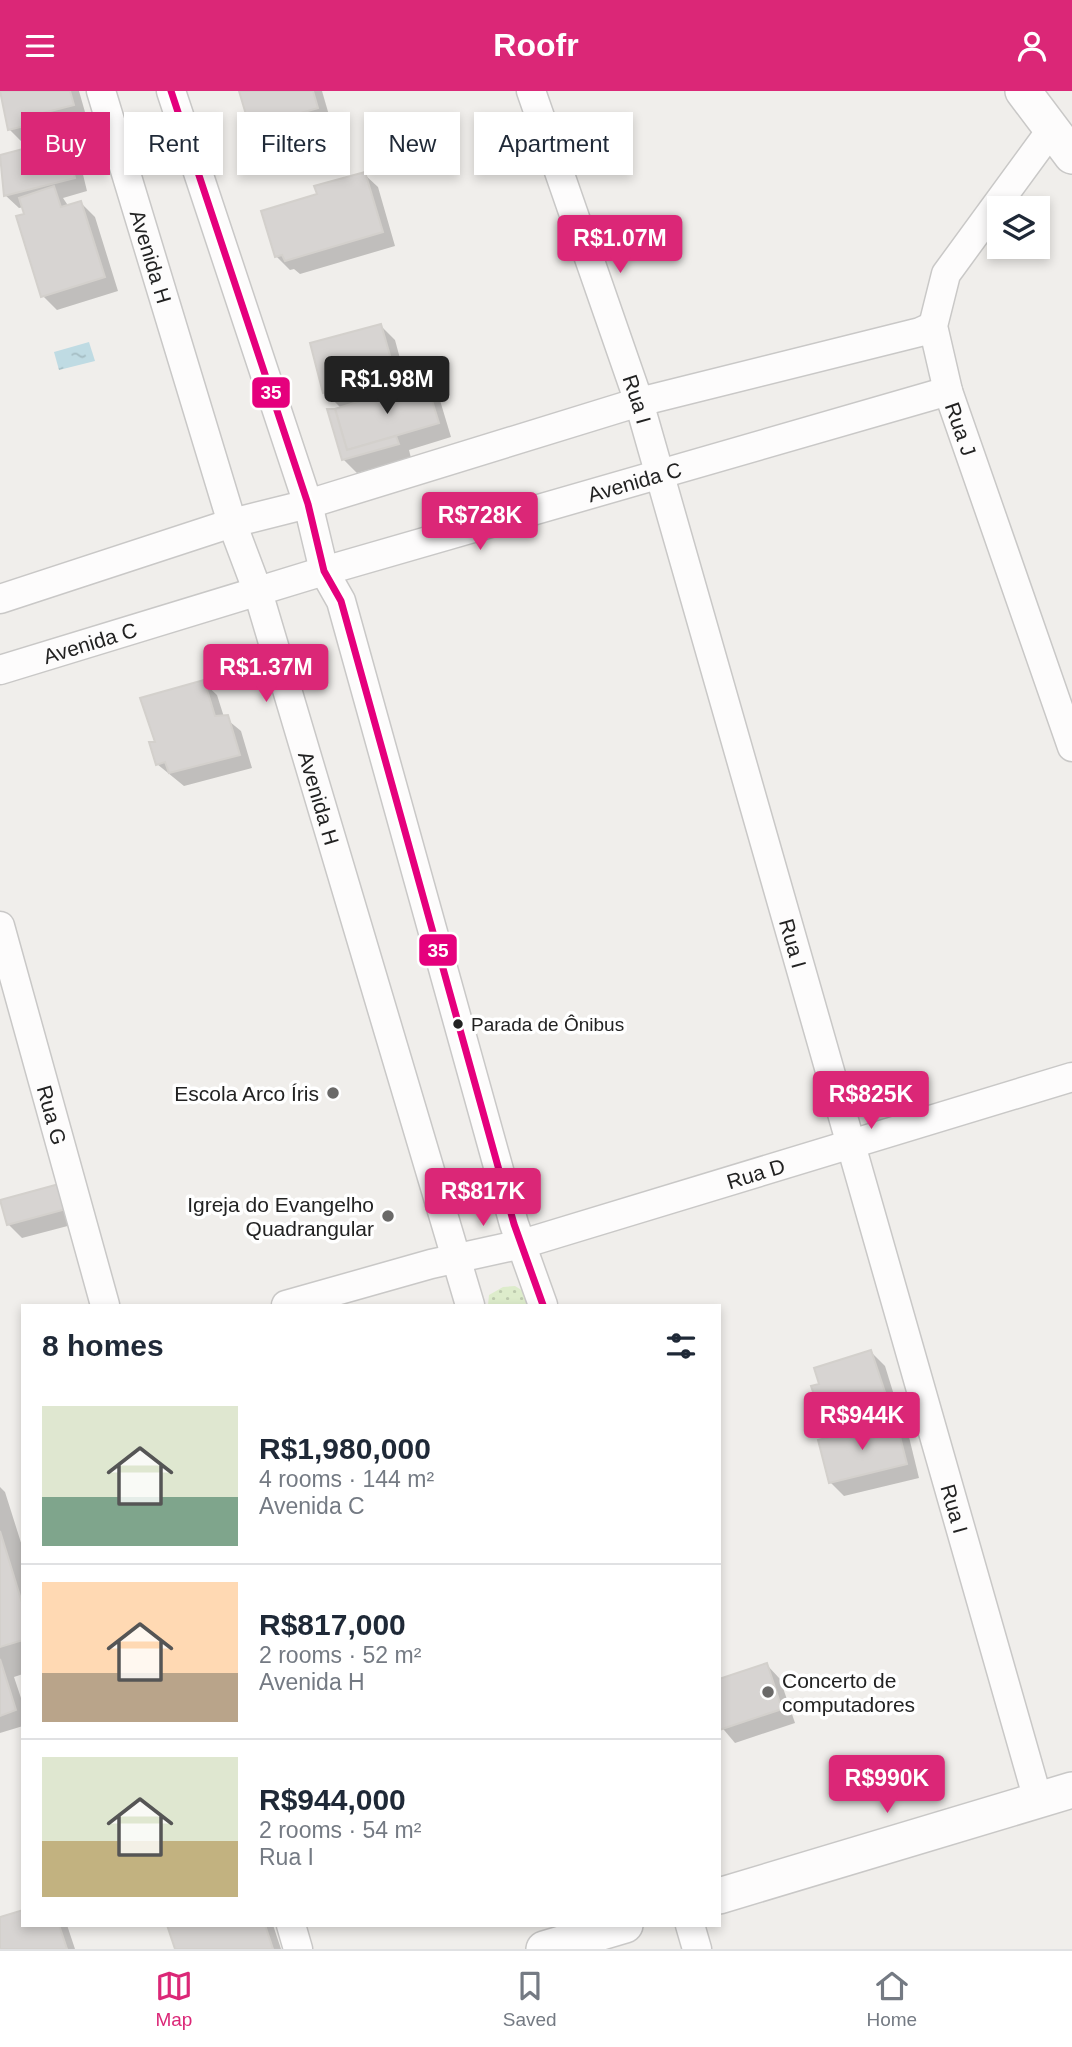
<!DOCTYPE html>
<meta charset="utf-8">
<style>
body{margin:0;font-family:Arial,sans-serif;background:#f6f6f7;color:#1f2937;height:100vh;display:flex;flex-direction:column;font-size:26px;white-space:nowrap}
*{box-sizing:border-box;margin:0}
p{font-size:23px;color:#747a83}
.icon{flex:none;width:38px;height:38px;fill:none;stroke:currentColor;stroke-width:2;stroke-linecap:round;stroke-linejoin:round}
.map{position:relative;flex:1;overflow:hidden}
.sheet{position:absolute;left:21px;top:1213px;width:700px;height:623px;display:flex;flex-direction:column;background:#fff;border-radius:0px;box-shadow:0 4px 10px #0003}
.sheet>*{flex:none}
.top-card{position:absolute;left:21px;top:21px;width:700px;height:63px;display:flex;gap:14px}
.tools{position:absolute;left:987px;top:105px;display:grid;gap:14px}
.tools a{display:grid;place-items:center;width:63px;height:63px;border-radius:0px;background:#fff;box-shadow:0 4px 10px #0003;font-size:35px}
.price{position:absolute;translate:-50% -60px;padding:0 16px;border-radius:7px;background:#db2777;color:#fff;font-size:23px;line-height:46px;filter:drop-shadow(0 2px 4px #0008)}
.price::after{content:'';position:absolute;left:50%;top:42px;width:21px;height:16px;margin-left:-10px;background:inherit;clip-path:polygon(0 0,100% 0,50% 100%)}
.price.selected{background:#222;color:#fff}
ul{padding:0;list-style:none}
li{display:flex;align-items:center;gap:21px;height:175px;padding:0 21px}
li+li{border-top:2px solid #e0e1e3}
li span{display:grid;place-items:center;flex:none;width:196px;height:140px;border-radius:0px;color:#555}
li>.icon{margin-inline-start:auto}
span .icon{width:84px;height:84px;fill:#fffc;stroke-width:1}
li b{font-size:30px}
h2{display:flex;justify-content:space-between;align-items:center;height:84px;padding:0 21px;font-size:30px}
.tag{padding:0 24px;border-radius:0px;background:#fff;box-shadow:0 4px 10px #0003;font-size:24px;line-height:63px}
.tag.selected{background:#db2777;color:#fff}
header{display:flex;justify-content:space-between;align-items:center;height:91px;padding:0 21px;background:#db2777;color:#fff;font-size:32px;font-weight:700}
.tab-bar{display:flex;justify-content:space-around;align-items:center;height:98px;border-top:2px solid #e0e1e3;background:#fff;font-size:19px;color:#747a83}
.tab-bar a{display:grid;justify-items:center;gap:4px}
.tab-bar .selected{color:#db2777}
.map>svg:first-child{display:block}
.grass{fill:url(#grass-dots)}
.water{fill:url(#water-ripples)}
.shadow{fill:#0003}
.building{fill:#d7d4d2;stroke:#d3d0cc;stroke-width:2}
.lines{fill:none;stroke-linecap:round;stroke-linejoin:round}
.minor-casing{stroke:#c9c8c7;stroke-width:31}
.tertiary-casing{stroke:#c9c8c7;stroke-width:38}
.minor{stroke:#fdfcfc;stroke-width:28}
.tertiary{stroke:#fdfcfc;stroke-width:35}
.bus-1-casing{stroke:#fff;stroke-width:12}
.bus-1{stroke:#e5007d;stroke-width:7}
.bus-dot{fill:#222;stroke:#fff;stroke-width:2.5}
.poi-dot{fill:#6a6968;stroke:#fff;stroke-width:2.5}
.labels{text-anchor:middle;dominant-baseline:central;stroke-width:7;stroke-linejoin:round;paint-order:stroke}
.bus-label{font-size:19px;fill:#222;stroke:#fff;text-anchor:start}
.street-label{font-size:21px;fill:#222;stroke:#fff}
.poi-label{font-size:21px;fill:#222;stroke:#fff;text-anchor:end}
.line-badge{stroke:#fff;stroke-width:2.5}
.badge-label{font-size:19px;text-anchor:middle;font-weight:bold;fill:#fff}
</style>
<header><svg class="icon" aria-label="menu" viewBox="0 0 24 24"><path d="M4 6h16M4 12h16M4 18h16"/></svg>Roofr<svg class="icon" aria-label="person" viewBox="0 0 24 24"><circle cx="12" cy="8" r="4"/><path d="M4 21q1-7 8-7t8 7"/></svg></header>
<div class="map">
<svg width="1072" height="1858" viewBox="0 0 1072 1858">
<defs>
<pattern id="grass-dots" width="8" height="8" patternUnits="userSpaceOnUse" patternTransform="scale(1.75)"><rect width="8" height="8" fill="#ddeccb"/><path d="M2 2h.1M6 6h.1" fill="none" stroke="#bdcaae" stroke-width="1.8" stroke-linecap="round"/></pattern>
<pattern id="water-ripples" width="26" height="14" patternUnits="userSpaceOnUse" patternTransform="scale(1.75)"><rect width="26" height="14" fill="#bfdbe3"/><path d="M2 4q2-2 4 0t4 0M15 11q2-2 4 0t4 0" fill="none" stroke="#a4bcc2"/></pattern>
</defs>
<rect width="100%" height="100%" fill="#f0eeeb"/>
<polygon class="grass" points="515,1195 528,1203 531,1214 488,1214 489,1204 503,1196"/>
<polygon class="water" points="89,251 95,270 59,279 54,261"/>
<g class="shadow">
<polygon points="0,0 79,0 87,28 44,38 46,46 23,52 9,38"/>
<polygon points="241,0 322,0 331,31 265,50 251,36"/>
<polygon points="64,49 78,63 87,100 63,107 69,116 81,112 95,126 118,200 57,219 43,205 24,116 19,117 5,104 0,66"/>
<polygon points="364,83 378,96 395,155 300,183 294,178 290,179 276,165 319,104"/>
<polygon points="381,235 395,249 408,297 426,292 439,306 451,346 409,359 411,367 357,382 343,368 329,319 340,316 325,301"/>
<polygon points="203,591 217,604 224,626 241,640 252,677 184,695 157,673 157,652"/>
<polygon points="58,1095 79,1132 22,1147 8,1133"/>
<polygon points="871,1261 885,1275 898,1317 836,1337 822,1323 821,1294"/>
<polygon points="895,1332 909,1346 919,1387 844,1405 830,1391"/>
<polygon points="0,1396 5,1401 23,1458 23,1583 14,1586 23,1613 23,1635 0,1642"/>
<polygon points="767,1574 780,1588 795,1632 735,1652 719,1633"/>
<polygon points="0,1828 23,1834 67,1834 75,1858 0,1858"/>
<polygon points="169,1834 273,1834 281,1858 177,1858"/>
</g>
<g class="building">
<polygon points="0,0 70,0 74,14 31,25 33,33 8,39"/>
<polygon points="239,0 313,0 318,17 250,37"/>
<polygon points="65,47 75,87 4,105 0,64"/>
<polygon points="365,81 383,141 285,170 282,164 275,166 261,120 317,103 314,95"/>
<polygon points="54,95 61,116 81,110 105,186 41,206 16,125 24,123 19,107"/>
<polygon points="381,233 395,282 323,302 310,252"/>
<polygon points="426,290 439,332 347,359 335,318"/>
<polygon points="327,318 335,318 347,359 396,345 399,353 342,369"/>
<polygon points="204,589 215,625 228,624 240,664 169,682 165,671 156,674 149,651 155,651 140,607"/>
<polygon points="59,1093 66,1118 7,1134 0,1109"/>
<polygon points="871,1259 886,1304 821,1324 811,1295 819,1293 814,1277"/>
<polygon points="896,1330 907,1373 829,1392 818,1349"/>
<polygon points="0,1440 23,1515 23,1549 0,1556"/>
<polygon points="0,1568 16,1619 0,1625"/>
<polygon points="767,1572 782,1618 719,1639 719,1588"/>
<polygon points="23,1819 23,1834 59,1834 67,1858 0,1858 0,1826"/>
<polygon points="167,1834 265,1834 273,1858 175,1858"/>
</g>
<g class="lines">
<defs>
<g id="minor">
<path id="s1" d="M101 0 232 432 258 501 470 1214"/>
<polyline points="171,0 308,413 324,480 341,510 514,1133 543,1214"/>
<path id="s2" d="M531 0 639 311 1038 1709"/>
<path id="s3" d="M1052 38 946 183 933 235 948 300 1072 656"/>
<polyline points="0,508 232,432 308,413 639,311 920,241 933,235"/>
<path id="s4" d="M0 579 324 480 948 300"/>
<path id="s5" d="M0 835 105 1214"/>
<path id="s6" d="M286 1214 431 1173 522 1153 1072 986"/>
<polyline points="291,1834 298,1858"/>
<polyline points="690,1834 697,1858"/>
</g>
<g id="tertiary">
<polyline points="1023,0 1072,65"/>
<polyline points="719,1805 1072,1699"/>
<polyline points="544,1858 625,1834"/>
</g>
</defs>
<use href="#minor" class="minor-casing"/>
<use href="#tertiary" class="tertiary-casing"/>
<use href="#minor" class="minor"/>
<use href="#tertiary" class="tertiary"/>
<defs>
<polyline id="bus-1" points="171,0 308,413 324,480 341,510 514,1133 543,1214"/>
</defs>
<use href="#bus-1" class="bus-1-casing"/>
<use href="#bus-1" class="bus-1"/>
</g>
<circle class="bus-dot" cx="458" cy="933" r="6"/>
<g class="poi-dot">
<circle cx="333" cy="1002" r="7"/>
<circle cx="388" cy="1125" r="7"/>
<circle cx="768" cy="1601" r="7"/>
</g>
<g class="labels">
<g class="bus-label">
<text x="471" y="933">Parada de Ônibus</text>
</g>
<g class="street-label">
<text stroke="none"><textPath href="#s1" startOffset="173">Avenida H</textPath></text>
<text stroke="none"><textPath href="#s2" startOffset="326">Rua I</textPath></text>
<text stroke="none"><textPath href="#s3" startOffset="340">Rua J</textPath></text>
<text stroke="none"><textPath href="#s4" startOffset="662">Avenida C</textPath></text>
<text stroke="none"><textPath href="#s4" startOffset="94">Avenida C</textPath></text>
<text stroke="none"><textPath href="#s1" startOffset="740">Avenida H</textPath></text>
<text stroke="none"><textPath href="#s2" startOffset="892">Rua I</textPath></text>
<text stroke="none"><textPath href="#s5" startOffset="196">Rua G</textPath></text>
<text stroke="none"><textPath href="#s6" startOffset="488">Rua D</textPath></text>
<text stroke="none"><textPath href="#s2" startOffset="1480">Rua I</textPath></text>
</g>
<g class="poi-label">
<text x="319" y="1002">Escola Arco Íris</text>
<text x="374" y="1113">Igreja do Evangelho<tspan x="374" dy="24">Quadrangular</tspan></text>
<text x="782" y="1589" text-anchor="start">Concerto de<tspan x="782" dy="24">computadores</tspan></text>
</g>
</g>
<g class="line-badge">
<rect x="251" y="285" width="40" height="33" rx="7" fill="#e5007d"/>
<rect x="418" y="842" width="40" height="34" rx="7" fill="#e5007d"/>
</g>
<g class="badge-label">
<text x="271" y="308">35</text>
<text x="438" y="866">35</text>
</g>
</svg>
<div class="tools">
<a><svg class="icon" aria-label="layers" viewBox="0 0 24 24"><path d="M12 4l9 5-9 5-9-5zM3 14l9 5 9-5"/></svg></a>
</div>
<b class="price" style="left:620px;top:184px">R$1.07M</b>
<b class="price selected" style="left:387px;top:325px">R$1.98M</b>
<b class="price" style="left:480px;top:461px">R$728K</b>
<b class="price" style="left:266px;top:613px">R$1.37M</b>
<b class="price" style="left:871px;top:1040px">R$825K</b>
<b class="price" style="left:483px;top:1137px">R$817K</b>
<b class="price" style="left:862px;top:1361px">R$944K</b>
<b class="price" style="left:887px;top:1724px">R$990K</b>
<div class="top-card">
<a class="tag selected">Buy</a>
<a class="tag">Rent</a>
<a class="tag">Filters</a>
<a class="tag">New</a>
<a class="tag">Apartment</a>
</div>
<section class="sheet">
<h2>8 homes<svg class="icon" aria-label="filters" viewBox="0 0 24 24"><path d="M4 7h16M4 17h16"/><circle cx="9" cy="7" r="2"/><circle cx="15" cy="17" r="2"/></svg></h2>
<ul>
<li><span style="background:linear-gradient(#dfe7d0 65%,#7fa58c 0)"><svg class="icon" aria-label="home" viewBox="0 0 24 24"><path d="M3 11l9-7 9 7M6 9v11h12V9"/></svg></span><div><b>R$1,980,000</b><p>4 rooms · 144 m²</p><p>Avenida C</p></div></li>
<li><span style="background:linear-gradient(#ffd9b3 65%,#b9a48a 0)"><svg class="icon" aria-label="home" viewBox="0 0 24 24"><path d="M3 11l9-7 9 7M6 9v11h12V9"/></svg></span><div><b>R$817,000</b><p>2 rooms · 52 m²</p><p>Avenida H</p></div></li>
<li><span style="background:linear-gradient(#dfe7d0 60%,#c2b280 0)"><svg class="icon" aria-label="home" viewBox="0 0 24 24"><path d="M3 11l9-7 9 7M6 9v11h12V9"/></svg></span><div><b>R$944,000</b><p>2 rooms · 54 m²</p><p>Rua I</p></div></li>
</ul>
</section>
</div>
<nav class="tab-bar">
<a class="selected"><svg class="icon" aria-label="map" viewBox="0 0 24 24"><path d="M3 6l6-2 6 2 6-2v14l-6 2-6-2-6 2zM9 4v14M15 6v14"/></svg>Map</a>
<a><svg class="icon" aria-label="saved" viewBox="0 0 24 24"><path d="M7 4h10v16l-5-4-5 4z"/></svg>Saved</a>
<a><svg class="icon" aria-label="home" viewBox="0 0 24 24"><path d="M3 11l9-7 9 7M6 9v11h12V9"/></svg>Home</a>
</nav>
